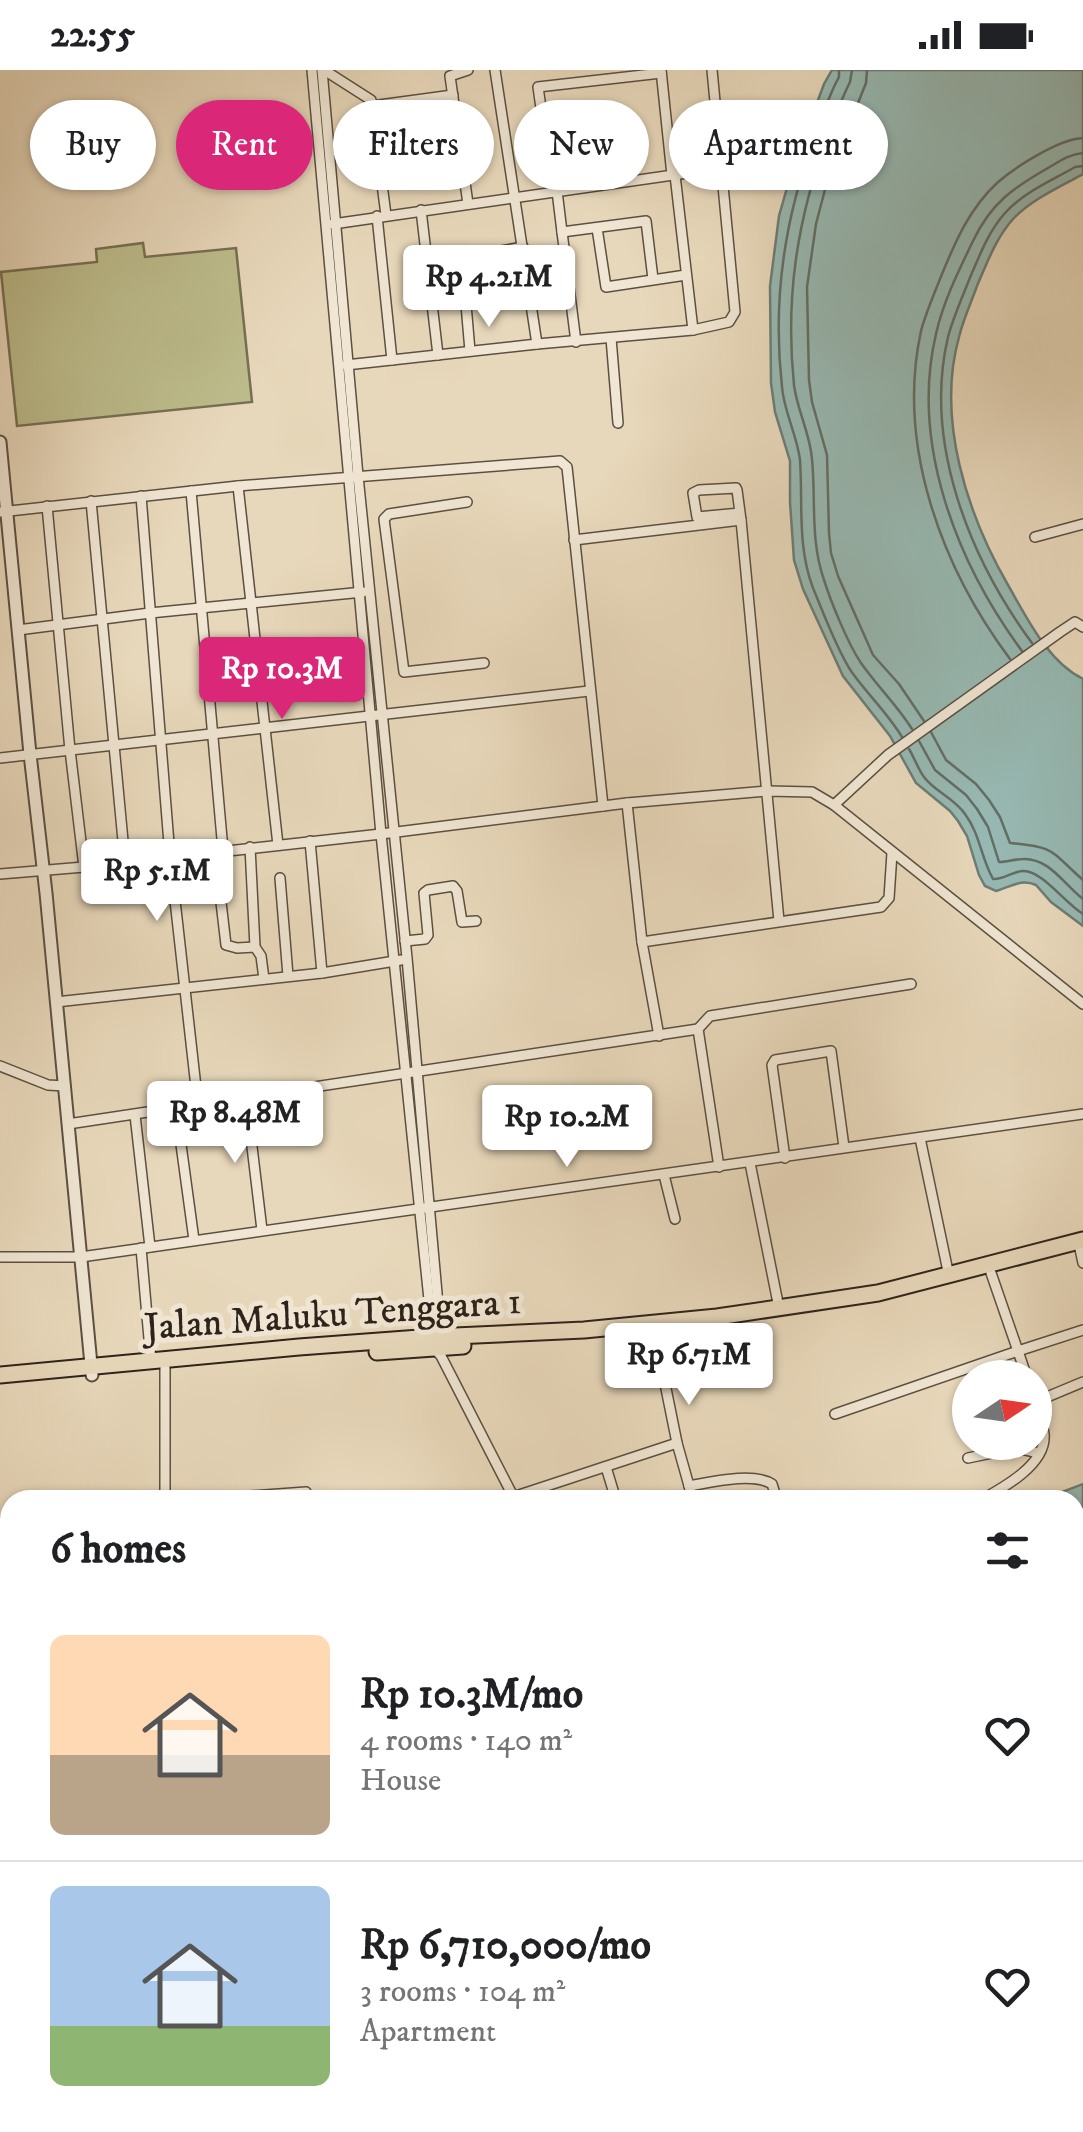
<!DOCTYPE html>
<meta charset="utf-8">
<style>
body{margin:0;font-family:"IM FELL DW Pica",serif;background:#f6f6f6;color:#202124;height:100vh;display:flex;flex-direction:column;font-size:38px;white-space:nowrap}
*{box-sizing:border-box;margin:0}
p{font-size:32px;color:#757577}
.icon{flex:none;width:55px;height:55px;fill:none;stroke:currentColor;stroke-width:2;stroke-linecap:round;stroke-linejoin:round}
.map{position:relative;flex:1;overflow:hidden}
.panel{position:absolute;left:0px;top:1420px;width:1085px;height:642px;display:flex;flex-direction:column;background:#fff;border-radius:30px 30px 0 0;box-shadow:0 2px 8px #0004}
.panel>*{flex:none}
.guide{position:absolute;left:30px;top:30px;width:1025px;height:90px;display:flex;gap:20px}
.needle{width:65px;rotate:77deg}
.fabs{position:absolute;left:952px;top:1290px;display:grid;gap:20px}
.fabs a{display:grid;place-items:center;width:100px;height:100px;border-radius:50%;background:#fff;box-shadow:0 2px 8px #0004;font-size:50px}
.price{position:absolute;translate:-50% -85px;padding:0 22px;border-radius:10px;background:#fff;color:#222;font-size:32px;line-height:65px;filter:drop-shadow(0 2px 5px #0008)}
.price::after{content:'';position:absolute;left:50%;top:60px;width:30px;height:22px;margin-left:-15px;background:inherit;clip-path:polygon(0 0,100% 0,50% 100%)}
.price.selected{background:#db2777;color:#fff}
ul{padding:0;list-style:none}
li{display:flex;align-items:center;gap:30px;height:250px;padding:0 50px}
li+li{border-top:2px solid #e0e0e0}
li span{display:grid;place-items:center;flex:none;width:280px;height:200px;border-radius:15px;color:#555}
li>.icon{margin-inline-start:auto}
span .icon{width:120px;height:120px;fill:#fffc;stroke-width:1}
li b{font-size:42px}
h2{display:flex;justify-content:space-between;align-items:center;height:120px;padding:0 50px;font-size:42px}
.pill{padding:0 35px;border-radius:45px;background:#fff;box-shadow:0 2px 8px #0004;font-size:35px;line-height:90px}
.pill.selected{background:#db2777;color:#fff}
.status{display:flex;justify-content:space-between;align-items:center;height:70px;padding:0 50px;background:#fff;direction:ltr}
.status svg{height:28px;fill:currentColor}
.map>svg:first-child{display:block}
.grass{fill:#bdbc8c;stroke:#767053;stroke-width:2.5}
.water{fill:#97b9b3;stroke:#6d7d76;stroke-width:2.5}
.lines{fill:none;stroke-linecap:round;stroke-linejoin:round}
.shore{stroke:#626e66;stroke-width:2.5}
.minor-casing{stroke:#5c5042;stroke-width:12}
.tertiary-casing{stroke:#5c5042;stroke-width:15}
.trunk-casing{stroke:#2e231a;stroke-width:19}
.minor{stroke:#f0e6d3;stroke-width:9}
.tertiary{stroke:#f0e6d3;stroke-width:11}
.trunk{stroke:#e8d8bb;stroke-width:15}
.labels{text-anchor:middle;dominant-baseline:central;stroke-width:10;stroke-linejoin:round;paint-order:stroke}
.street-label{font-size:38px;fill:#2e231a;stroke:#f0e6d3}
</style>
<div class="status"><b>22:55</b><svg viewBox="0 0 49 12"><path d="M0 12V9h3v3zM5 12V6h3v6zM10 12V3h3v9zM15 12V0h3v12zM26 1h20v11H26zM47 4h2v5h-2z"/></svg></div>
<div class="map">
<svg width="1083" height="2062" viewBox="0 0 1083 2062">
<rect width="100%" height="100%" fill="#e8d8bb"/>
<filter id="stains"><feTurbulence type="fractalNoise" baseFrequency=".002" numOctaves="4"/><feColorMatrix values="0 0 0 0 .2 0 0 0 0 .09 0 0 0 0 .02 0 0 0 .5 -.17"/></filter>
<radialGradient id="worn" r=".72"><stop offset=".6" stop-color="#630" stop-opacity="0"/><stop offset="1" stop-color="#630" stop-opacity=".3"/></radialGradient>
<polygon class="grass" points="143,173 145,187 236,178 252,332 17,356 1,202 97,192 96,179"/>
<g class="water">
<path d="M832 0H1083V104C1060 117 1032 129 1013 149 996 168 987 193 977 216 971 233 963 250 959 267 936 349 967 444 1008 515 1027 548 1048 592 1083 609V856L1051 832 1036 815C1021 808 1011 817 996 821L985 816 979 805 967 766 958 751 950 741 916 713 890 666 843 606 803 519 794 490 790 432V391L775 342 771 313 770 216 779 146 793 97 824 14Z"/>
<polygon points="1083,1414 1083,1778 1075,1777 1075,1430 1055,1430 1054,1425"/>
<polygon points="10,1706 10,2052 174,2053 166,2062 0,2062 0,1707"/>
</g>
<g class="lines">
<g class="shore">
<path d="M839 0V7C829 25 823 44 816 63 785 146 772 228 782 317 784 342 797 365 800 390 803 434 797 476 813 518 823 542 837 580 851 601 867 624 887 642 902 667"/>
<path d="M852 0 850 12C841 30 834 49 827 68 797 150 785 228 794 315 797 340 810 363 812 389 816 430 810 470 824 510 831 532 848 574 861 593 877 616 897 635 912 659"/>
<polyline points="867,0 866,13 828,108 816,154 807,217 809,310 812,332 827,385 829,463 831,483 838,506 873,585 899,614 924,651"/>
<path d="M1032 573C970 489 923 373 948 267 953 248 962 228 969 210 979 187 988 162 1005 143 1024 122 1051 111 1075 97L1083 96"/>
<path d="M1022 581C957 493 910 374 936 264 943 232 959 200 973 171 991 133 1013 118 1048 98 1060 91 1070 84 1083 83"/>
<path d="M1010 589C942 498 896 376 921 261 926 242 935 222 942 204 956 170 970 138 997 113 1015 97 1059 69 1083 68"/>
<path d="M931 662 946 690 976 714 989 730 1000 747 1010 773C1057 777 1050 781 1083 810"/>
<path d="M919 671 935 700 966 725 977 739 988 757 999 792C1007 792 1015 789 1023 789 1050 788 1064 815 1083 829"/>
<path d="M909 679C914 687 918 699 924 707 934 721 954 728 965 744 980 764 981 788 993 809 1004 810 1012 801 1024 801 1042 801 1065 833 1083 844"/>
</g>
<defs>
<g id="minor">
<polyline points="312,0 381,764 434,1278 441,1286 515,1430"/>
<polyline points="322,0 358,406 407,888 441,1268"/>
<polyline points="324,0 371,30 386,145"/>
<polyline points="468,0 450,6 468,134"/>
<polyline points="661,0 672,105"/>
<polyline points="372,36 453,25"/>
<polyline points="377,72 458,59"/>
<polyline points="675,105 693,260"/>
<polyline points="381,107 463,96"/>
<polyline points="557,121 562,162 646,151 653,209"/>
<polyline points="553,122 538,17 661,3"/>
<polyline points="421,140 438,285"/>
<polyline points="377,146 392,290"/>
<polyline points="333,154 722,98"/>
<polyline points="597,158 606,217 686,205"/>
<polyline points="562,162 576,272"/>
<polyline points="611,268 618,353"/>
<polyline points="537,274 693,260 729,252 735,242 712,0"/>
<polyline points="470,281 462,188 523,177"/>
<polyline points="346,295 537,274 495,0"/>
<polyline points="238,416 278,775"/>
<polyline points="191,421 223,780"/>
<polyline points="141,426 170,786 198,1035"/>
<polyline points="91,431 125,792"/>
<polyline points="467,432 389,444 384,449 404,602 484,593"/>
<polyline points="47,436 70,680 84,797"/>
<polyline points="0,442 238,416 560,391 567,397 603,736"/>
<polyline points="740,443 697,447 693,423 699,420 736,418 737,420 741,450"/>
<polyline points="1035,467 1083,454"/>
<polyline points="574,470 741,450 779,851"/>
<polyline points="18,560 150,543 363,522"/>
<polyline points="0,688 589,621"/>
<polyline points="627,733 642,872 659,966"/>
<polyline points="834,735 888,685 1060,562 1075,552 1083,557"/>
<polyline points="310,771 322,903"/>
<polyline points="250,777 255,877 261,886 264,909"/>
<polyline points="215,781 226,875 237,878 255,877"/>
<polyline points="0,804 84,797 381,764 627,733 768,721 812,722 834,735 1083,934"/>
<polyline points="280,808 288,906"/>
<polyline points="405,871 425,869 428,865 424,823 428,820 453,816 457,821 462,852 476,851"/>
<polyline points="642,872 881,837 889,828 892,783"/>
<polyline points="56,932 322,903 401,890"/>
<polyline points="698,959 710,946 911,914"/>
<polyline points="0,996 48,1015 65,1016"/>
<polyline points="246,1027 262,1160"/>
<polyline points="176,1038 194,1170"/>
<polyline points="135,1045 150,1177"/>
<polyline points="68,1054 698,959 719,1097"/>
<polyline points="920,1068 949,1206"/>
<polyline points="785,1088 772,995 775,990 831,981 844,1077"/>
<polyline points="750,1093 779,1238"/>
<polyline points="664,1105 675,1149"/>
<polyline points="141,1178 151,1291"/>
<polyline points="1080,1179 1083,1193"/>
<polyline points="0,1187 81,1187 1083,1044"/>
<polyline points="991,1203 1018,1281 1083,1260"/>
<polyline points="653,1254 677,1373 693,1430"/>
<polyline points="1035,1332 1083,1312"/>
<polyline points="835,1344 1018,1281 1027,1308"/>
<polyline points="968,1388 1016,1378 1039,1383"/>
<polyline points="606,1397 616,1430"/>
<path d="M689 1416C712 1412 753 1402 772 1414L777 1430"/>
<polyline points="513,1427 677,1373"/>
<polyline points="165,1430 165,1298"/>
<polyline points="193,1430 306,1422"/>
<path d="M981 1430C1003 1418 1047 1394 1044 1364 1043 1354 1038 1343 1035 1333"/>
<polyline points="905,2052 909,2062"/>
</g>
<g id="tertiary">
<polyline points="0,372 30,684 46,823 92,1305"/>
<polyline points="1075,1795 1083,1794"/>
<polyline points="576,2062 600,2052"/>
</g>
<g id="trunk">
<polyline points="377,1282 463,1276"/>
<polyline points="0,1305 299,1277 433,1267 584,1260 717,1247 878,1223 1083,1170"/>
</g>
</defs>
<use href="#minor" class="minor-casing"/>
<use href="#tertiary" class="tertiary-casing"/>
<use href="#trunk" class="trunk-casing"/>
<use href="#minor" class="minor"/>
<use href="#tertiary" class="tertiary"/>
<use href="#trunk" class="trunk"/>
</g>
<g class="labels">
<g class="street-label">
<text transform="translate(333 1245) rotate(-4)">Jalan Maluku Tenggara 1</text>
</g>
</g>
<rect width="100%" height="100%" filter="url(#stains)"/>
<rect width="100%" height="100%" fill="url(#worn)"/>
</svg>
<div class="fabs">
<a><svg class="needle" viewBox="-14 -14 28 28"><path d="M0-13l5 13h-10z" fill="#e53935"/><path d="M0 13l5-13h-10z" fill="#757577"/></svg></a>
</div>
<b class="price" style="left:489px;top:260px">Rp 4.21M</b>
<b class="price selected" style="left:282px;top:652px">Rp 10.3M</b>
<b class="price" style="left:157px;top:854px">Rp 5.1M</b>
<b class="price" style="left:235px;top:1096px">Rp 8.48M</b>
<b class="price" style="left:567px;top:1100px">Rp 10.2M</b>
<b class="price" style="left:689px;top:1338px">Rp 6.71M</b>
<div class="guide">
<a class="pill">Buy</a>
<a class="pill selected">Rent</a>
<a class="pill">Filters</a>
<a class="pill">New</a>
<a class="pill">Apartment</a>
</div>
<section class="panel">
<h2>6 homes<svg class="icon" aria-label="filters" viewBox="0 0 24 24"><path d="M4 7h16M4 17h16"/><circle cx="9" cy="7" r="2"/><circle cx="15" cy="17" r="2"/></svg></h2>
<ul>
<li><span style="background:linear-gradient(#ffd9b3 60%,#b9a48a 0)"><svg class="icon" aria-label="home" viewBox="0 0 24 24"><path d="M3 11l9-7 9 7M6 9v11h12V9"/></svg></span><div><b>Rp 10.3M/mo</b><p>4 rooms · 140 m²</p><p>House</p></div><svg class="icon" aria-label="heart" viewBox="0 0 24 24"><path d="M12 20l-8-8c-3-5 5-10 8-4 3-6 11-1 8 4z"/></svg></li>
<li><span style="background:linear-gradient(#a9c7e8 70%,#8fb573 0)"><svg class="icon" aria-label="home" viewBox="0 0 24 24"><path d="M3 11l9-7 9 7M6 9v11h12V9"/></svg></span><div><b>Rp 6,710,000/mo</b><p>3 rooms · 104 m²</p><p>Apartment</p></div><svg class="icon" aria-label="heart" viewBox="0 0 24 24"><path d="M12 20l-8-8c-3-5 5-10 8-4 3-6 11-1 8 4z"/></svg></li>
</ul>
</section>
</div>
